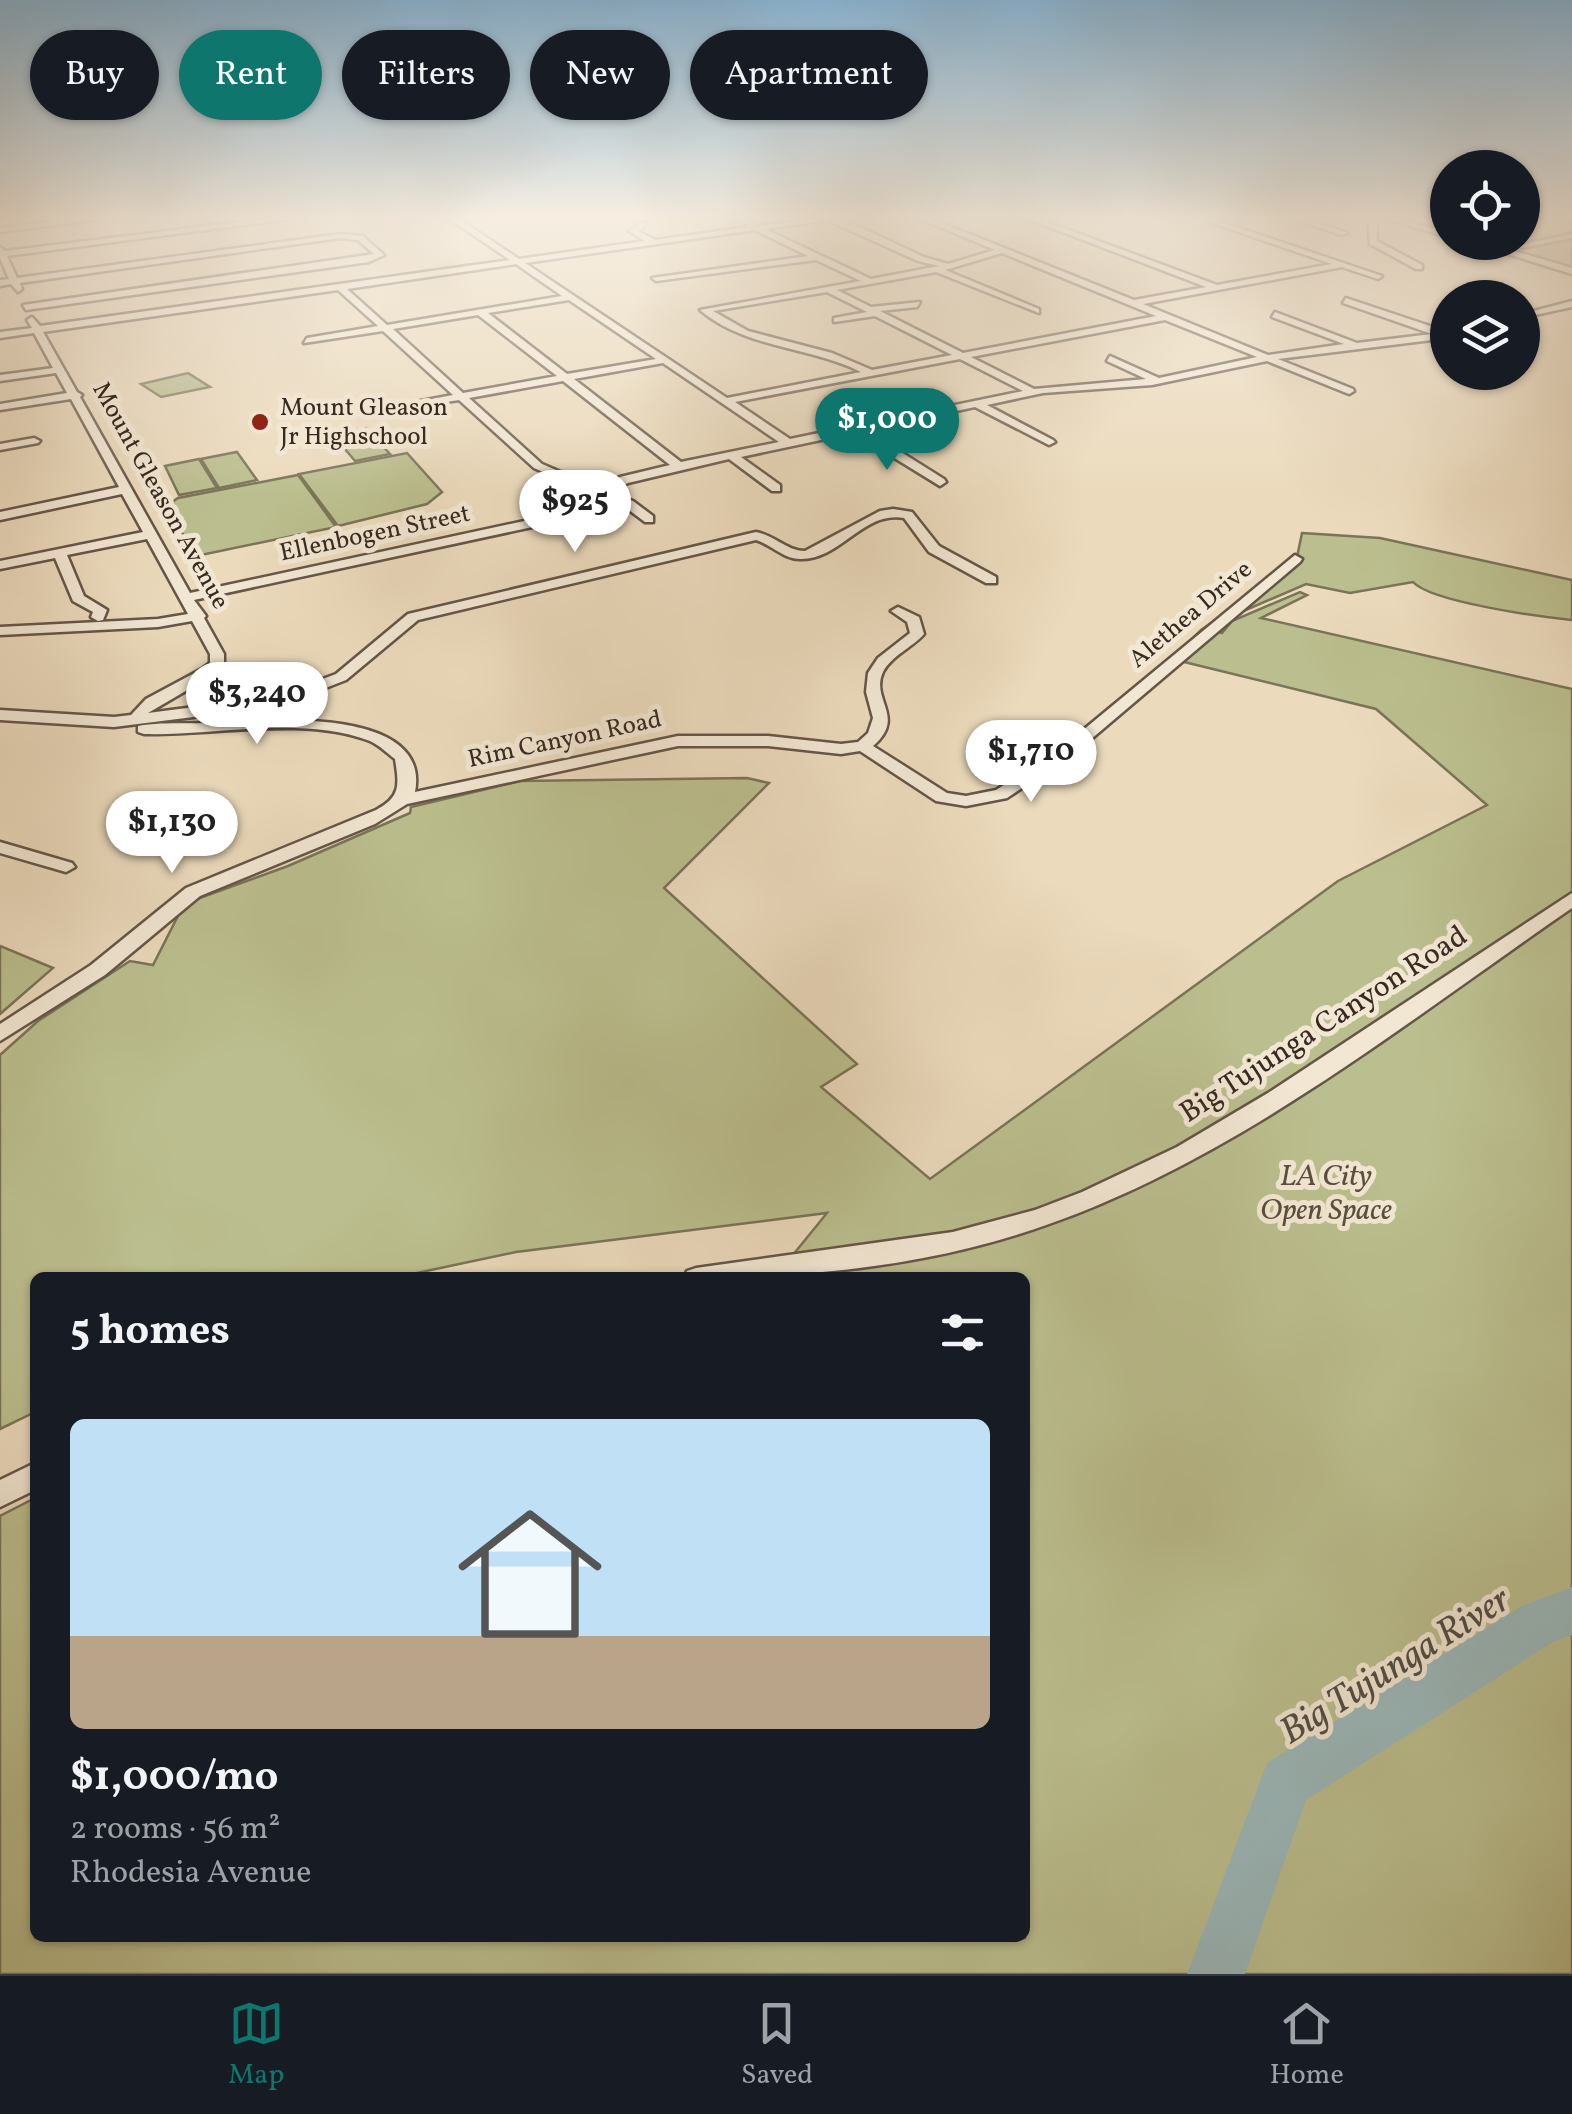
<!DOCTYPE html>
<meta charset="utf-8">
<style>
body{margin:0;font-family:Vollkorn,serif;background:#242831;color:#f1f3f6;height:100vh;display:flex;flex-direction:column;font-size:38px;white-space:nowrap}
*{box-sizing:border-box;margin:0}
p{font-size:32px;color:#9ea1a6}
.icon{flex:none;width:55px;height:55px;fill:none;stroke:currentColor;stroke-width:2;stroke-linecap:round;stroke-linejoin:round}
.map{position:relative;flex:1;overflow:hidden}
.details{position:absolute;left:30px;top:1272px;width:1000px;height:670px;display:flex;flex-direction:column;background:#171b24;border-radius:15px;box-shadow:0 2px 8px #0004}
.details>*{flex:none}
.top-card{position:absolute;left:30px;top:30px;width:1000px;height:90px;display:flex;gap:20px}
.controls{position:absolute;left:1430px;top:150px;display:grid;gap:20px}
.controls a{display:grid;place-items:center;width:110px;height:110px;border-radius:50%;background:#171b24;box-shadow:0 2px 8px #0004;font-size:50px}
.price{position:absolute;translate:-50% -85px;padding:0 22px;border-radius:35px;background:#fff;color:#222;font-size:32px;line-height:65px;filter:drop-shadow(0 2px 5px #0008)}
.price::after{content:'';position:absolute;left:50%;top:60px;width:30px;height:22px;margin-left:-15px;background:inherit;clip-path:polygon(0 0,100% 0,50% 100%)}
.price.on{background:#0f766e;color:#fff}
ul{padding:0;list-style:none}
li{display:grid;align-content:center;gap:20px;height:530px;padding:0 40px}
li+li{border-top:2px solid #363941}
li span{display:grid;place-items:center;height:310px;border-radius:15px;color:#555}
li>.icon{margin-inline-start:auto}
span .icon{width:180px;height:180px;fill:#fffc;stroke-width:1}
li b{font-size:42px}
h2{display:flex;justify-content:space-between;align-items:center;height:120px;padding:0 40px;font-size:42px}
.pill{padding:0 35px;border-radius:45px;background:#171b24;box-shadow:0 2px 8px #0004;font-size:35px;line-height:90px}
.pill.on{background:#0f766e;color:#fff}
.tabs{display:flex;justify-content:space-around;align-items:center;height:140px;border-top:2px solid #363941;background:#171b24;font-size:28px;color:#9ea1a6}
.tabs a{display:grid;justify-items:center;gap:5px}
.tabs .on{color:#0f766e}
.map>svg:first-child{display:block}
.green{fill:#bbbe8e;stroke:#7a7458;stroke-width:2.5}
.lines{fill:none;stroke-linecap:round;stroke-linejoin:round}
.river{fill:#9bb8ba;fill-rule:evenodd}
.minor-casing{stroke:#655648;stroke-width:5}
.minor{fill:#f2e7d3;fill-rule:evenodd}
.poi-dot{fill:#8f2418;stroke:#f2e7d3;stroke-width:4}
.labels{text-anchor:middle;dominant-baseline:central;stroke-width:10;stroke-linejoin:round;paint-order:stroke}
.far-poi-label{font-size:25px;fill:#382a21;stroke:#f2e7d3;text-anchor:start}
.far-street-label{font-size:25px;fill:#382a21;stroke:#f2e7d3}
.street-label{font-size:30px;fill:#382a21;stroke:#f2e7d3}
.park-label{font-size:30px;font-style:italic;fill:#594f3c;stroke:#f2e7d3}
.near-water-label{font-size:38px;font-style:italic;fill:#514e47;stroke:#f2e7d3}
</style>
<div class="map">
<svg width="1572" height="1974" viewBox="0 0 1572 1974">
<rect width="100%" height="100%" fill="#ebdabc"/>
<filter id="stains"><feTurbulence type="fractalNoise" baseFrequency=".002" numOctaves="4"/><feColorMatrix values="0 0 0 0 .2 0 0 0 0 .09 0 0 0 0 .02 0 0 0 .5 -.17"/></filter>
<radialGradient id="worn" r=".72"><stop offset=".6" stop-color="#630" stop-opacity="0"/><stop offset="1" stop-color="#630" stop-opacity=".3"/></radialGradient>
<g class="green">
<polygon points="1572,238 1572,269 1506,251"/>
<polygon points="188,373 210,387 161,397 141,384"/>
<polygon points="366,428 390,454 355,461 333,435"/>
<polygon points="237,452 257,480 219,488 201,459"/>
<polygon points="407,453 442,492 427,504 338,526 299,474"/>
<polygon points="199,459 217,488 179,495 165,466"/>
<polygon points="298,475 336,527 201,555 193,554 168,505 178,498"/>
<path d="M1302 533 1380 538 1572 580V620C1541 617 1431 602 1413 582L1350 593 1306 584 1232 616 1213 630 1222 633 1232 621 1300 592 1307 595 1261 618 1572 689V1974H0V1516L35 1498V1938H1025V1278L775 1277 827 1213 516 1252 398 1277 35 1278V1412L0 1429V1055L38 1021 130 961 153 965 182 908 197 899 288 866 410 813 411 807 520 781 747 778 769 783 664 888 857 1064 821 1087 930 1179 1338 881 1487 805 1376 709 1172 659 1201 630 1264 587 1297 557Z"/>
<polygon points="0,946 53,968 0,1014"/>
</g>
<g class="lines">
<polygon class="river" points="1572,1587 1572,1635 1553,1642 1306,1800 1245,1974 1187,1974 1267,1763 1522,1606"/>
<defs>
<g id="minor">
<polygon points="91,217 116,217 0,232 0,228"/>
<polygon points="281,217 305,217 7,256 17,278 340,234 363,236 384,255 369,262 26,310 23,305 374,254 358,240 340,238 20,283 22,289 18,292 11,284 0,286 0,280 9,279 0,258 0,247 5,251"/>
<path d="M447 217H456L519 259 645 241 629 231 643 222 647 224 638 231 655 240 748 227 729 217H739L757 226 838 217 924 257 948 264 995 250 916 217H927L1134 300 1206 287 1023 217H1034L1217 285 1332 264 1195 217H1207L1382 276 1378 279 1342 267 1143 304 1268 355 1344 344 1272 317 1275 312 1357 343 1432 334 1343 303 1346 298 1448 332V338L1278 359 1353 389 1354 391 1349 394 1267 361 1152 385 1043 393 987 405 1053 440 1055 442 1049 445 975 407 866 430 944 479 946 482 940 486 854 433 741 457 780 485V491H772L729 459 628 483 608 492 633 501 653 516V522H645L625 507 598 497 537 526 194 600 206 616 204 618 224 654V664L213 675 148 713 233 702 301 687 336 674 408 614 756 532C774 535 787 551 805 551L880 511 893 509 912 512 939 546 996 577V583H986L929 552 904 518C862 511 841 560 800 559 783 559 772 545 756 540L418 620 346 680 305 696 233 712 114 727 0 720V710L114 717 131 715 146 699 202 669 210 663V654L192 621 158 627 0 635V627L158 619 188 614 147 539 67 555 84 596 107 610 103 620 98 621 91 617 93 612 73 601 55 558 0 569V561L143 532 122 494 0 520V512L119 487 71 399 0 410V404L67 393 56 373 0 381V375L53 368 34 333 0 338V332L32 328 27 320 32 317 40 326 510 260ZM827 220 918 261 939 266 871 279 765 229ZM755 230 808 256 652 278 656 281 816 260 861 281 700 310C746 349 809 346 861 372L727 398 525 263ZM1002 253 1156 316 963 353 880 311 917 307 920 302 871 307 837 290 936 272 1039 313V309L945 270ZM516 264 562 296 387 325 347 289ZM338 290 378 326 307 338 304 343 383 331 453 395 405 404V408L459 400 534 468 588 492 529 520 190 593 80 397 82 395 77 392 43 332ZM827 292 867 312 834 318V322L875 316 952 355 872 370 832 353 748 331 713 311ZM569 300 656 359 567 374 488 313ZM478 315 557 376 463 393 393 329ZM1165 320 1257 357 1159 378 1110 356 1107 361 1146 379 1034 389 971 357ZM960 359 1023 391 790 439 735 402ZM663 363 779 442 681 462 574 379ZM563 381 670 465 620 477 598 488 542 464 469 398Z"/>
<polygon points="1288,217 1300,217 1348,233 1341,235"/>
<polygon points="1368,217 1376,217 1377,241 1422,265 1422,269 1416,269 1370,244"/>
<polygon points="1381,217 1394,217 1448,232 1448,237"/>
<polygon points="1566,217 1572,217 1572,220"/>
<polygon points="1572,234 1572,238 1511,250 1572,268 1572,274 1469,242 1503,248"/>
<polygon points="1572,301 1572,307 1535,315 1530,312"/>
<polygon points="34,438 40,441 38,443 0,450 0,444"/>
<path d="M1295 555 1302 559 1300 562 1077 751 1007 798 966 806 936 801 860 751 841 754 768 746H678L407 804 375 824 200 896 105 975 0 1041V1024L91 965 186 888 376 810C401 797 399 785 395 759 387 753 379 745 370 741 300 715 216 736 144 734L138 732V726C160 722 185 724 208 723 259 720 432 704 415 792L678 736H768L841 744 858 742 868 733 873 718 866 692 868 673 878 658 910 633 907 622 891 611 898 607 919 617 924 634C913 647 891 656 883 672 870 700 907 717 873 746L947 793 966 796 996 790 1065 745Z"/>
<polygon points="0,842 72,863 75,867 66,872 0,853"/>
<path d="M1572 893V908C1406 1022 1241 1156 1049 1224 933 1266 807 1278 684 1278L687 1271 696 1268 953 1232 1035 1210 1082 1192 1177 1147 1268 1093Z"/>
<polygon points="35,1463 35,1490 0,1507 0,1480"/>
</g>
</defs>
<use href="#minor" class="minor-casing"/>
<use href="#minor" class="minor"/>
</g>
<linearGradient id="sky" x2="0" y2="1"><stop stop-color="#89b6d6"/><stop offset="0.44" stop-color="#f6eee1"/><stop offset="1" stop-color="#f6eee1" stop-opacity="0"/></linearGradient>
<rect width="1572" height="494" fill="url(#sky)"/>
<circle class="poi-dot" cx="260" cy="422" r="10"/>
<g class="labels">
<g class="far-poi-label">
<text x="280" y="408">Mount Gleason<tspan x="280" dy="29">Jr Highschool</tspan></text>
</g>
<g class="far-street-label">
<text transform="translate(160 496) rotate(61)">Mount Gleason Avenue</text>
<text transform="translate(375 534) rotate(-12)">Ellenbogen Street</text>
<text transform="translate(1191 615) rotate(-40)">Alethea Drive</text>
<text transform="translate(565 740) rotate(-12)">Rim Canyon Road</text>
</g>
<g class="street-label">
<text transform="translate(1324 1025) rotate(-33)">Big Tujunga Canyon Road</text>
</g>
<g class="park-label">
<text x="1326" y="1177">LA City<tspan x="1326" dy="34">Open Space</tspan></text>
</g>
<g class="near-water-label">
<text transform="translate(1396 1667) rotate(-32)">Big Tujunga River</text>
</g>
</g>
<rect width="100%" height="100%" filter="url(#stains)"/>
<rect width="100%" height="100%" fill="url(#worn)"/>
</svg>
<div class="controls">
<a><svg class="icon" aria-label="locate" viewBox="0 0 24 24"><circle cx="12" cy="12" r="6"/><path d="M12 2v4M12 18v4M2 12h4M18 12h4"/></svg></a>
<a><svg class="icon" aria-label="layers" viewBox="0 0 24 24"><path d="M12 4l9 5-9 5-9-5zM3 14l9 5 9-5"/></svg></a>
</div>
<b class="price on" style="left:887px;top:473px">$1,000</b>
<b class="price" style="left:575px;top:555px">$925</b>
<b class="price" style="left:257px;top:747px">$3,240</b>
<b class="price" style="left:1031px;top:805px">$1,710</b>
<b class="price" style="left:172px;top:876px">$1,130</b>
<div class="top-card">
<a class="pill">Buy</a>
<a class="pill on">Rent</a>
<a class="pill">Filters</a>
<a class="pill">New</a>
<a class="pill">Apartment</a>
</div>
<section class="details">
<h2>5 homes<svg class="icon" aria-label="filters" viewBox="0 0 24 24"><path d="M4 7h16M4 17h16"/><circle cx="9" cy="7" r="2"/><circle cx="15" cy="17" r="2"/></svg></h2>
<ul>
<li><span style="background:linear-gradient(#bfe0f5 70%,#b9a48a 0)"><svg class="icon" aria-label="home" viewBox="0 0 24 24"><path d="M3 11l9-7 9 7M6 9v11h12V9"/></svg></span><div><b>$1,000/mo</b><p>2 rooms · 56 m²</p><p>Rhodesia Avenue</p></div></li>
</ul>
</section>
</div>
<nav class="tabs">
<a class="on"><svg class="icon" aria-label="map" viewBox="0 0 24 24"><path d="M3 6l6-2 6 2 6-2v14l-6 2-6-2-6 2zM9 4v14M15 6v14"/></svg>Map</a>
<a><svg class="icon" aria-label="saved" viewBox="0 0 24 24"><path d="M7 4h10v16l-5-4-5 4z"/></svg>Saved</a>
<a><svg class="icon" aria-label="home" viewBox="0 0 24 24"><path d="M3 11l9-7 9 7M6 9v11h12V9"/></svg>Home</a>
</nav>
